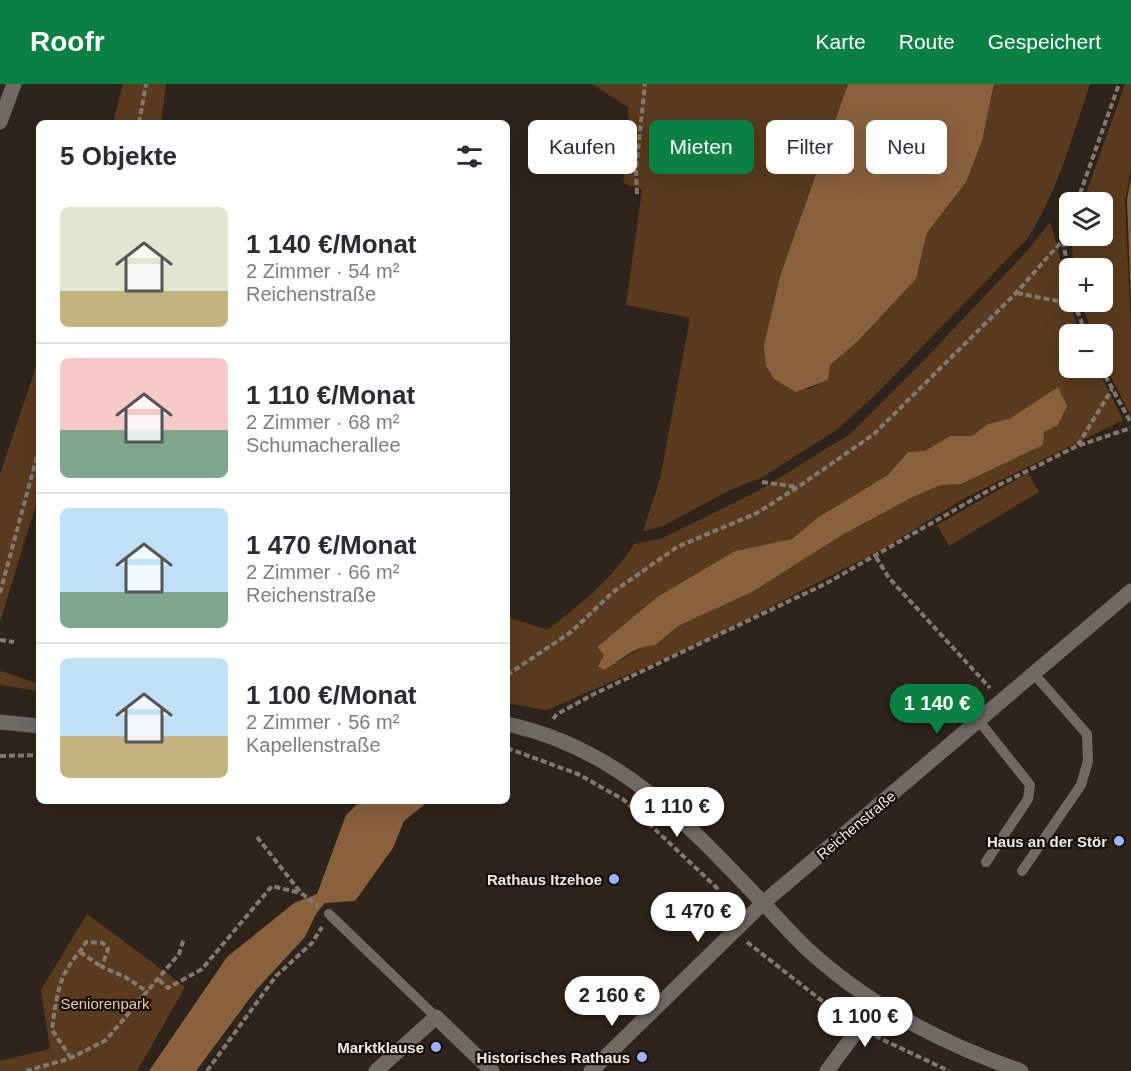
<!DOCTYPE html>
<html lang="de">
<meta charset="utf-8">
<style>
body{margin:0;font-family:Arial,sans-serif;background:#f7f7f7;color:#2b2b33;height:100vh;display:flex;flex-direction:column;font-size:22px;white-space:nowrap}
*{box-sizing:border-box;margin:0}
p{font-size:20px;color:#7c7c81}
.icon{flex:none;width:33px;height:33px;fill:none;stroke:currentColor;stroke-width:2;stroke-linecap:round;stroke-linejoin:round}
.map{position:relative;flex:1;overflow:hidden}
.panel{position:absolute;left:36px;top:36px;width:474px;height:684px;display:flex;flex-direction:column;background:#fff;border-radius:9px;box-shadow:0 6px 24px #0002}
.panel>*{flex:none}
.banner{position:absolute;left:528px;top:36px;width:513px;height:54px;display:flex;gap:12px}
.controls{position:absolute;left:1059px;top:108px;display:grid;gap:12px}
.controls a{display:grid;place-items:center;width:54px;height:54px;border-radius:9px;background:#fff;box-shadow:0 6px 24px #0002;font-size:30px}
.price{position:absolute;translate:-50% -51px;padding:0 14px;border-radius:21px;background:#fff;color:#222;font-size:20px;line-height:39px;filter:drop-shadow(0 2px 3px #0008)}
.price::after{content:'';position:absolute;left:50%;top:36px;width:18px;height:14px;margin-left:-9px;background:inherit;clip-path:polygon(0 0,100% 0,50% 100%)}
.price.active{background:#0b8043;color:#fff}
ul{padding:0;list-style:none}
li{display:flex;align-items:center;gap:18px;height:150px;padding:0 24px}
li+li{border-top:2px solid #e1e1e2}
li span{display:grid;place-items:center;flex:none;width:168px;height:120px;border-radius:9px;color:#555}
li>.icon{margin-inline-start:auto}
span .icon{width:72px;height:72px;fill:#fffc;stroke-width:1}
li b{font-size:26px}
h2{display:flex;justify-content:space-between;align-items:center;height:72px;padding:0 24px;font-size:26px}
.pill{padding:0 21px;border-radius:9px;background:#fff;box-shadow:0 6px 24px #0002;font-size:21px;line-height:54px}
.pill.active{background:#0b8043;color:#fff}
header{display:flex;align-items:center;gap:36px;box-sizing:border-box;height:84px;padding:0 30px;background:#0b8043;color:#fff}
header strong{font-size:28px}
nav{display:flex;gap:33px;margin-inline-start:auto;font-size:21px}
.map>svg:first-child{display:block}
.green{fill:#5a3b1d;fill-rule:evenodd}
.water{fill:#89613d}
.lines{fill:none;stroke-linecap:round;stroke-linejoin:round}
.path{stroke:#827971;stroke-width:4;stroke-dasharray:6 3;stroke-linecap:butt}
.service{stroke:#706a65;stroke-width:10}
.minor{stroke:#706a65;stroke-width:15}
.tertiary{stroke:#706a65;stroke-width:15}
.poi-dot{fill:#9fb3fd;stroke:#130f0b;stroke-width:2}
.labels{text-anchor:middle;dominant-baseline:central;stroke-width:4.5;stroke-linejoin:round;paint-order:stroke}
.street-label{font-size:15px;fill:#f1eae4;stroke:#130f0b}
.poi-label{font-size:15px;font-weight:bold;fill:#f1eae4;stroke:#130f0b;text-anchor:end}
.park-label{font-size:15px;fill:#f8c599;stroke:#130f0b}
</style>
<header>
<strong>Roofr</strong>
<nav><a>Karte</a><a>Route</a><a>Gespeichert</a></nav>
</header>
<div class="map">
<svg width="1131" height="987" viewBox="0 0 1131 987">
<rect width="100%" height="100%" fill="#2f241b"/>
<g class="green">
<polygon points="123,0 166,0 161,39 113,39"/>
<path d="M592 0H848L781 189 766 282C775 296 791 310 810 304 817 302 821 298 828 296L830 281 857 258 916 195 927 149 966 98 982 57 994 0H1090C1072 53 1058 107 1028 154L876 310 839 344 763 393 730 406 663 442 643 447 660 395 690 234 626 221 642 106 623 99 629 48 628 23Z"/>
<polygon points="1125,0 1131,0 1131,85 1125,117 1131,245 1131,332 1103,277 1102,250 1092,250 1081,218 1102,218 1102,184 1074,184 1071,152 1102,152 1102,118 1083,118"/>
<path d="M1050 138C1063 175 1065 215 1081 250H1070V284H1097L1123 336 961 416 886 463 707 556 547 626 507 619 508 533 548 546C582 518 610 498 634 460L661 455 758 407 850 350 928 272 1029 165ZM1058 303V340L1044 348 1042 361 961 400 941 401 911 414 842 451 752 508 678 542 657 561H645L618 578 598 582 604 571 597 563 657 513 735 467 792 455 817 434 888 391 908 368 925 367 950 352H972L988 340 1009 336Z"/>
<polygon points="39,274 39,411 0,538 0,390"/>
<polygon points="1028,389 1039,408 949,462 937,441"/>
<polygon points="0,587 39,600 39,607 0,601"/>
<polygon points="87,830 185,903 137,987 0,987 0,977 50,965 41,906"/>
</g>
<g class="water">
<polygon points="848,0 994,0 982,57 966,98 927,149 916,195 857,258 830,281 828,296 796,308 774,295 766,282 764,261 781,189"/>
<polygon points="1131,94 1131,220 1127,116"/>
<path d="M1058 303 1067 322 1058 341 1044 348 1043 361 961 400 941 401 911 414 842 451 752 508 678 542 656 561C635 561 622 576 604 586L598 582 604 571 597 563 657 513 735 467 792 455 817 434 888 391 908 368 925 367 950 352H972L988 340 1009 335Z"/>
<polygon points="360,717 429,717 404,737 393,764 355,817 325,819 316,830 305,853 256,906 196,987 149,987 227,873 294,819 317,810 346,731"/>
</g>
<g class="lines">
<g class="path">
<polyline points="139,39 146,0"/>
<polyline points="637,110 636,86 645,0"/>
<polyline points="1077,118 1119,0"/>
<polyline points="1063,157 1070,196"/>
<polyline points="1017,209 1057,217 1078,229"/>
<polyline points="1074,218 1086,250"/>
<polyline points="1101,284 1131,339"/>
<polyline points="1078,361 1112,305"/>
<polyline points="762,398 797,403"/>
<polyline points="876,473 889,494 990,604"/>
<polyline points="0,509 39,365"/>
<polyline points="0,556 14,558"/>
<polyline points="507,591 571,548 613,508 677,463 757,429 798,403 874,350 1016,209 1063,156 1070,139"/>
<polyline points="553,635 557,630 594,610 825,500 993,404 1077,362 1131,344"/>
<polyline points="507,664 578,690 624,716 717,804 723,833"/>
<polyline points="0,672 39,671"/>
<polyline points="257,753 301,809 318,822"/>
<polyline points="747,858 845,935"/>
<polyline points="80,868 102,883"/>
<polyline points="159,896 168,904 202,885 272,802 301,809"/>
<polyline points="875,952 949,987"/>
<path d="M71 974 52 946C55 924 57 900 69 882 74 874 81 867 86 858L103 859 108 865 102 883 125 893 148 908"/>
<polyline points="26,987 71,974 106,956 179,870 184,854"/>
<polyline points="207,987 276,892 312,859 322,843"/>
</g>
<g class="service">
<polyline points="979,637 1030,701 1028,715 986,778"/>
<polyline points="1022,787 1081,701 1088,677 1087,650 1034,590"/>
<polyline points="329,830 436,933"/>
</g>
<g class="minor">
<polyline points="0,38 14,0"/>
<polyline points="376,987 436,933 492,987"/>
<polyline points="591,987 763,819 1131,507"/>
<polyline points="827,987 877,920"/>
</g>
<g class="tertiary">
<polyline points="0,638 39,642"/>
<path d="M507 640C617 663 687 739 761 817 779 835 795 855 815 872 875 925 946 961 1021 987"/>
</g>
</g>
<g class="poi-dot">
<circle cx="1119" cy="757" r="6"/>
<circle cx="614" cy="795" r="6"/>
<circle cx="436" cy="963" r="6"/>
<circle cx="642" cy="973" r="6"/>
</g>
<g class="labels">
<g class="street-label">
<text transform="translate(856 741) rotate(-40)">Reichenstraße</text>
</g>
<g class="poi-label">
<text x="1107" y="757">Haus an der Stör</text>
<text x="602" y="795">Rathaus Itzehoe</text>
<text x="424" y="963">Marktklause</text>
<text x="630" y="973">Historisches Rathaus</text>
</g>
<g class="park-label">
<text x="105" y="919">Seniorenpark</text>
</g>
</g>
</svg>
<div class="controls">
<a><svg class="icon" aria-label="layers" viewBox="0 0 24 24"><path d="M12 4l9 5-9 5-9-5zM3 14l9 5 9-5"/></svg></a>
<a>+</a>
<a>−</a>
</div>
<b class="price active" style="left:937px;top:651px">1 140 €</b>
<b class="price" style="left:677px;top:754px">1 110 €</b>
<b class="price" style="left:698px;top:859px">1 470 €</b>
<b class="price" style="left:612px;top:943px">2 160 €</b>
<b class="price" style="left:865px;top:964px">1 100 €</b>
<div class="banner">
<a class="pill">Kaufen</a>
<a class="pill active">Mieten</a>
<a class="pill">Filter</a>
<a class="pill">Neu</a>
</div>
<section class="panel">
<h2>5 Objekte<svg class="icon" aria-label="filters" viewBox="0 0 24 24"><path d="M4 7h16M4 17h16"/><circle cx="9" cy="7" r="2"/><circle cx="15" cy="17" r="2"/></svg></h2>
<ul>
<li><span style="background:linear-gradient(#dfe7d0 70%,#c2b280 0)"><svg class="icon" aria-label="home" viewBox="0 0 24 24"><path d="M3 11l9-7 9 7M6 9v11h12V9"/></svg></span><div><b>1 140 €/Monat</b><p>2 Zimmer · 54 m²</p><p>Reichenstraße</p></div></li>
<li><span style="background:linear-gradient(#f6c9c9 60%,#7fa58c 0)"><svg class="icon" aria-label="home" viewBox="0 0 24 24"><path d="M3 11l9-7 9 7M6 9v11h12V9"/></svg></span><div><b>1 110 €/Monat</b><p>2 Zimmer · 68 m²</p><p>Schumacherallee</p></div></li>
<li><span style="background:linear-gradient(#bfe0f5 70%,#7fa58c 0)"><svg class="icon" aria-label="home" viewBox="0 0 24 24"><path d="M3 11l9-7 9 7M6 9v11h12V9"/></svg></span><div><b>1 470 €/Monat</b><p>2 Zimmer · 66 m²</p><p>Reichenstraße</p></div></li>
<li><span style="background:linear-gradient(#bfe0f5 65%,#c2b280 0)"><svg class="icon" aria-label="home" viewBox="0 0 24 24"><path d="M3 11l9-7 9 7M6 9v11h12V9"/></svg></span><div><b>1 100 €/Monat</b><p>2 Zimmer · 56 m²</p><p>Kapellenstraße</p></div></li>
</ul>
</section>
</div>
